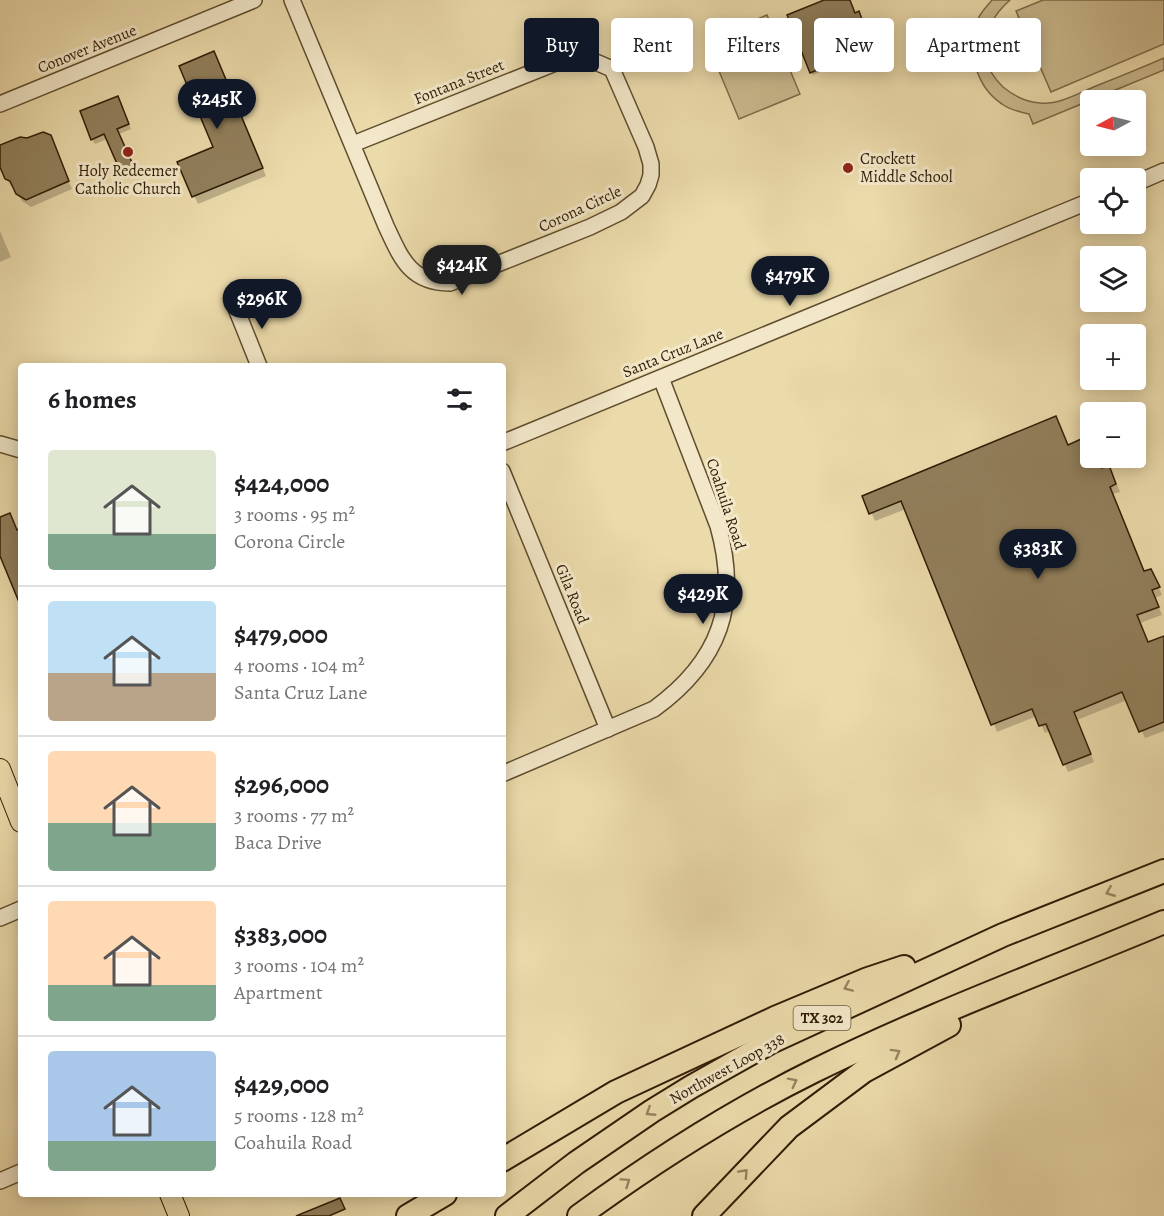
<!DOCTYPE html>
<meta charset="utf-8">
<style>
body{margin:0;font-family:Alegreya,serif;background:#f2f2f2;color:#202124;height:100vh;display:flex;flex-direction:column;font-size:22px;white-space:nowrap}
*{box-sizing:border-box;margin:0}
p{font-size:20px;color:#757577}
.icon{flex:none;width:33px;height:33px;fill:none;stroke:currentColor;stroke-width:2;stroke-linecap:round;stroke-linejoin:round}
.map{position:relative;flex:1;overflow:hidden}
.sheet{position:absolute;left:18px;top:363px;width:488px;height:834px;display:flex;flex-direction:column;background:#fff;border-radius:6px;box-shadow:0 3px 15px #0003}
.sheet>*{flex:none}
.guide{position:absolute;left:524px;top:18px;width:550px;height:54px;display:flex;gap:12px}
.needle{width:39px;rotate:263deg}
.fabs{position:absolute;left:1080px;top:90px;display:grid;gap:12px}
.fabs a{display:grid;place-items:center;width:66px;height:66px;border-radius:6px;background:#fff;box-shadow:0 3px 15px #0003;font-size:30px}
.price{position:absolute;translate:-50% -51px;padding:0 14px;border-radius:21px;background:#111827;color:#fff;font-size:20px;line-height:39px;filter:drop-shadow(0 2px 3px #0008)}
.price::after{content:'';position:absolute;left:50%;top:36px;width:18px;height:14px;margin-left:-9px;background:inherit;clip-path:polygon(0 0,100% 0,50% 100%)}
.price.on{background:#222;color:#fff}
ul{padding:0;list-style:none}
li{display:flex;align-items:center;gap:18px;height:150px;padding:0 30px}
li+li{border-top:2px solid #e0e0e0}
li span{display:grid;place-items:center;flex:none;width:168px;height:120px;border-radius:6px;color:#555}
li>.icon{margin-inline-start:auto}
span .icon{width:72px;height:72px;fill:#fffc;stroke-width:1}
li b{font-size:26px}
h2{display:flex;justify-content:space-between;align-items:center;height:72px;padding:0 30px;font-size:26px}
.tag{padding:0 21px;border-radius:6px;background:#fff;box-shadow:0 3px 15px #0003;font-size:21px;line-height:54px}
.tag.on{background:#111827;color:#fff}
.map>svg:first-child{display:block}
.green{fill:#cbba8e;stroke:#7d6b4a;stroke-width:1.5}
.shadow{fill:#0003}
.building{fill:#917f5b;stroke:#2f1c05;stroke-width:1.5}
.lines{fill:none;stroke-linecap:round;stroke-linejoin:round}
.minor-casing{stroke:#5e4c2e;stroke-width:18}
.major-casing{stroke:#2f1c05;stroke-width:22}
.highway-casing{stroke:#2f1c05;stroke-width:26}
.minor{stroke:#f2e7c8;stroke-width:15}
.major{stroke:#ebdaaa;stroke-width:20}
.highway{stroke:#ebdaaa;stroke-width:22}
.oneway{stroke:#968460}
.poi-dot{fill:#8f2418;stroke:#f2e7c8;stroke-width:2}
.labels{text-anchor:middle;dominant-baseline:central;stroke-width:6;stroke-linejoin:round;paint-order:stroke}
.shield{fill:#f2e7c8;stroke:#6a5940;stroke-width:1.5}
.shield-label{font-size:15px;font-weight:bold;fill:#2f1c05}
.street-label{font-size:16px;fill:#2f1c05;stroke:#f2e7c8}
.poi-label{font-size:16px;fill:#2f1c05;stroke:#f2e7c8;text-anchor:start}
</style>
<div class="map">
<svg width="1164" height="1216" viewBox="0 0 1164 1216">
<rect width="100%" height="100%" fill="#ebdaaa"/>
<filter id="stains"><feTurbulence type="fractalNoise" baseFrequency=".00333" numOctaves="4"/><feColorMatrix values="0 0 0 0 .2 0 0 0 0 .09 0 0 0 0 .02 0 0 0 .5 -.17"/></filter>
<radialGradient id="worn" r=".72"><stop offset=".6" stop-color="#630" stop-opacity="0"/><stop offset="1" stop-color="#630" stop-opacity=".3"/></radialGradient>
<g class="green">
<path d="M992 0H1010C993 15 983 33 985 56 987 69 994 78 1003 87 1014 96 1026 102 1040 103 1059 105 1079 93 1096 86 1119 77 1141 68 1164 58V70L1033 124 1029 114C1020 112 1010 110 1002 104 976 87 965 48 978 19 981 12 987 6 992 0Z"/>
<polygon points="1043,0 1164,0 1164,44 1051,92 1016,11"/>
<polygon points="767,15 800,94 739,119 706,40"/>
</g>
<g class="shadow">
<polygon points="827,0 849,0 855,14 860,16 865,28 860,30 870,52 813,75 811,72"/>
<polygon points="218,60 266,176 198,204 179,163 215,148"/>
<polygon points="120,102 131,129 119,134 135,172 125,177 108,139 95,144 92,139"/>
<polygon points="50,136 72,189 31,207 22,201 15,188 11,186 6,178 0,164 0,148 27,140"/>
<polygon points="0,231 11,257 0,262"/>
<polygon points="1089,437 1090,458 1098,458 1103,470 1109,467 1113,475 1120,492 1113,494 1145,573 1155,578 1162,595 1155,598 1162,615 1140,623 1148,644 1164,637 1164,731 1145,738 1127,700 1077,720 1094,762 1068,772 1050,731 1045,733 1037,716 997,732 906,509 875,521 864,496 1068,446"/>
</g>
<g class="building">
<polygon points="824,0 850,0 855,13 859,11 864,25 860,27 869,49 810,73 787,15"/>
<polygon points="214,51 263,168 192,197 177,162 213,147 179,66"/>
<polygon points="118,96 129,124 117,129 134,167 121,173 104,134 91,140 80,111"/>
<polygon points="43,132 51,135 69,181 26,200 16,194 10,181 5,179 0,167 0,145 20,137 27,138"/>
<polygon points="1056,416 1068,445 1090,435 1090,458 1098,458 1102,468 1109,465 1116,484 1110,487 1144,571 1151,569 1160,587 1152,590 1159,607 1137,615 1148,642 1164,636 1164,722 1139,732 1122,692 1074,712 1091,754 1063,765 1046,724 1039,726 1032,709 991,725 901,501 869,514 862,496"/>
<polygon points="10,513 17,530 21,528 21,607 0,556 0,517"/>
<polygon points="340,1198 345,1209 329,1216 296,1216"/>
</g>
<g class="lines">
<defs>
<g id="minor">
<path d="M292 0 386 226C401 258 410 283 450 283L590 227 621 212 642 196 648 185 651 175V164L646 147 612 69 584 57 563 60 353 144"/>
<polyline points="0,104 254,0"/>
<polyline points="1136,183 1164,171"/>
<polyline points="235,306 259,366"/>
<polyline points="502,443 1090,201"/>
<polyline points="0,444 21,450"/>
<polyline points="502,471 608,729"/>
<path d="M502 774 654 709C720 661 740 604 718 526L661 378"/>
<polyline points="0,918 21,909"/>
<polyline points="0,1181 21,1172"/>
</g>
<g id="major">
<polyline points="0,769 21,822"/>
<polyline points="170,1194 179,1216"/>
</g>
<g id="highway">
<polyline points="502,1160 616,1092 775,1018 868,979 904,967"/>
<polyline points="408,1216 445,1194"/>
<polyline points="507,1216 576,1163 652,1111 691,1087 771,1042 1003,935 1164,871"/>
<path d="M579 1216C653 1162 731 1112 814 1071 927 1015 1047 971 1164 922"/>
<polyline points="704,1216 789,1127 864,1071 949,1025"/>
</g>
</defs>
<use href="#minor" class="minor-casing"/>
<use href="#major" class="major-casing"/>
<use href="#highway" class="highway-casing"/>
<use href="#minor" class="minor"/>
<use href="#major" class="major"/>
<use href="#highway" class="highway"/>
</g>
<defs><path id="oneway-chevron" d="M-2-3.5L2.5 0L-2 3.5" fill="none" stroke-width="1.6" stroke-linecap="round" stroke-linejoin="round" transform="scale(1.5)"/></defs>
<g class="oneway">
<use href="#oneway-chevron" transform="translate(1110 892) rotate(158)"/>
<use href="#oneway-chevron" transform="translate(848 987) rotate(157)"/>
<use href="#oneway-chevron" transform="translate(896 1053) rotate(-29)"/>
<use href="#oneway-chevron" transform="translate(793 1082) rotate(-27)"/>
<use href="#oneway-chevron" transform="translate(650 1112) rotate(147)"/>
<use href="#oneway-chevron" transform="translate(744 1173) rotate(-47)"/>
<use href="#oneway-chevron" transform="translate(626 1182) rotate(-34)"/>
</g>
<g class="poi-dot">
<circle cx="128" cy="152" r="6"/>
<circle cx="848" cy="168" r="6"/>
</g>
<g class="labels">
<rect class="shield" x="793.5" y="1006" width="57" height="24" rx="4.5"/>
<g class="shield-label">
<text x="822" y="1018">TX 302</text>
</g>
<g class="street-label">
<text transform="translate(87 49) rotate(-22)">Conover Avenue</text>
<text transform="translate(459 82) rotate(-22)">Fontana Street</text>
<text transform="translate(580 209) rotate(-25)">Corona Circle</text>
<text transform="translate(673 353) rotate(-22)">Santa Cruz Lane</text>
<text transform="translate(726 504) rotate(72)">Coahuila Road</text>
<text transform="translate(572 594) rotate(68)">Gila Road</text>
<text transform="translate(727 1069) rotate(-29)">Northwest Loop 338</text>
</g>
<g class="poi-label">
<text x="860" y="159">Crockett<tspan x="860" dy="18">Middle School</tspan></text>
<text x="128" y="171" text-anchor="middle">Holy Redeemer<tspan x="128" dy="18">Catholic Church</tspan></text>
</g>
</g>
<rect width="100%" height="100%" filter="url(#stains)"/>
<rect width="100%" height="100%" fill="url(#worn)"/>
</svg>
<div class="fabs">
<a><svg class="needle" viewBox="-14 -14 28 28"><path d="M0-13l5 13h-10z" fill="#e53935"/><path d="M0 13l5-13h-10z" fill="#757577"/></svg></a>
<a><svg class="icon" aria-label="locate" viewBox="0 0 24 24"><circle cx="12" cy="12" r="6"/><path d="M12 2v4M12 18v4M2 12h4M18 12h4"/></svg></a>
<a><svg class="icon" aria-label="layers" viewBox="0 0 24 24"><path d="M12 4l9 5-9 5-9-5zM3 14l9 5 9-5"/></svg></a>
<a>+</a>
<a>−</a>
</div>
<b class="price" style="left:217px;top:130px">$245K</b>
<b class="price on" style="left:462px;top:296px">$424K</b>
<b class="price" style="left:790px;top:307px">$479K</b>
<b class="price" style="left:262px;top:330px">$296K</b>
<b class="price" style="left:1038px;top:580px">$383K</b>
<b class="price" style="left:703px;top:625px">$429K</b>
<div class="guide">
<a class="tag on">Buy</a>
<a class="tag">Rent</a>
<a class="tag">Filters</a>
<a class="tag">New</a>
<a class="tag">Apartment</a>
</div>
<section class="sheet">
<h2>6 homes<svg class="icon" aria-label="filters" viewBox="0 0 24 24"><path d="M4 7h16M4 17h16"/><circle cx="9" cy="7" r="2"/><circle cx="15" cy="17" r="2"/></svg></h2>
<ul>
<li><span style="background:linear-gradient(#dfe7d0 70%,#7fa58c 0)"><svg class="icon" aria-label="home" viewBox="0 0 24 24"><path d="M3 11l9-7 9 7M6 9v11h12V9"/></svg></span><div><b>$424,000</b><p>3 rooms · 95 m²</p><p>Corona Circle</p></div></li>
<li><span style="background:linear-gradient(#bfe0f5 60%,#b9a48a 0)"><svg class="icon" aria-label="home" viewBox="0 0 24 24"><path d="M3 11l9-7 9 7M6 9v11h12V9"/></svg></span><div><b>$479,000</b><p>4 rooms · 104 m²</p><p>Santa Cruz Lane</p></div></li>
<li><span style="background:linear-gradient(#ffd9b3 60%,#7fa58c 0)"><svg class="icon" aria-label="home" viewBox="0 0 24 24"><path d="M3 11l9-7 9 7M6 9v11h12V9"/></svg></span><div><b>$296,000</b><p>3 rooms · 77 m²</p><p>Baca Drive</p></div></li>
<li><span style="background:linear-gradient(#ffd9b3 70%,#7fa58c 0)"><svg class="icon" aria-label="home" viewBox="0 0 24 24"><path d="M3 11l9-7 9 7M6 9v11h12V9"/></svg></span><div><b>$383,000</b><p>3 rooms · 104 m²</p><p>Apartment</p></div></li>
<li><span style="background:linear-gradient(#a9c7e8 75%,#7fa58c 0)"><svg class="icon" aria-label="home" viewBox="0 0 24 24"><path d="M3 11l9-7 9 7M6 9v11h12V9"/></svg></span><div><b>$429,000</b><p>5 rooms · 128 m²</p><p>Coahuila Road</p></div></li>
</ul>
</section>
</div>
